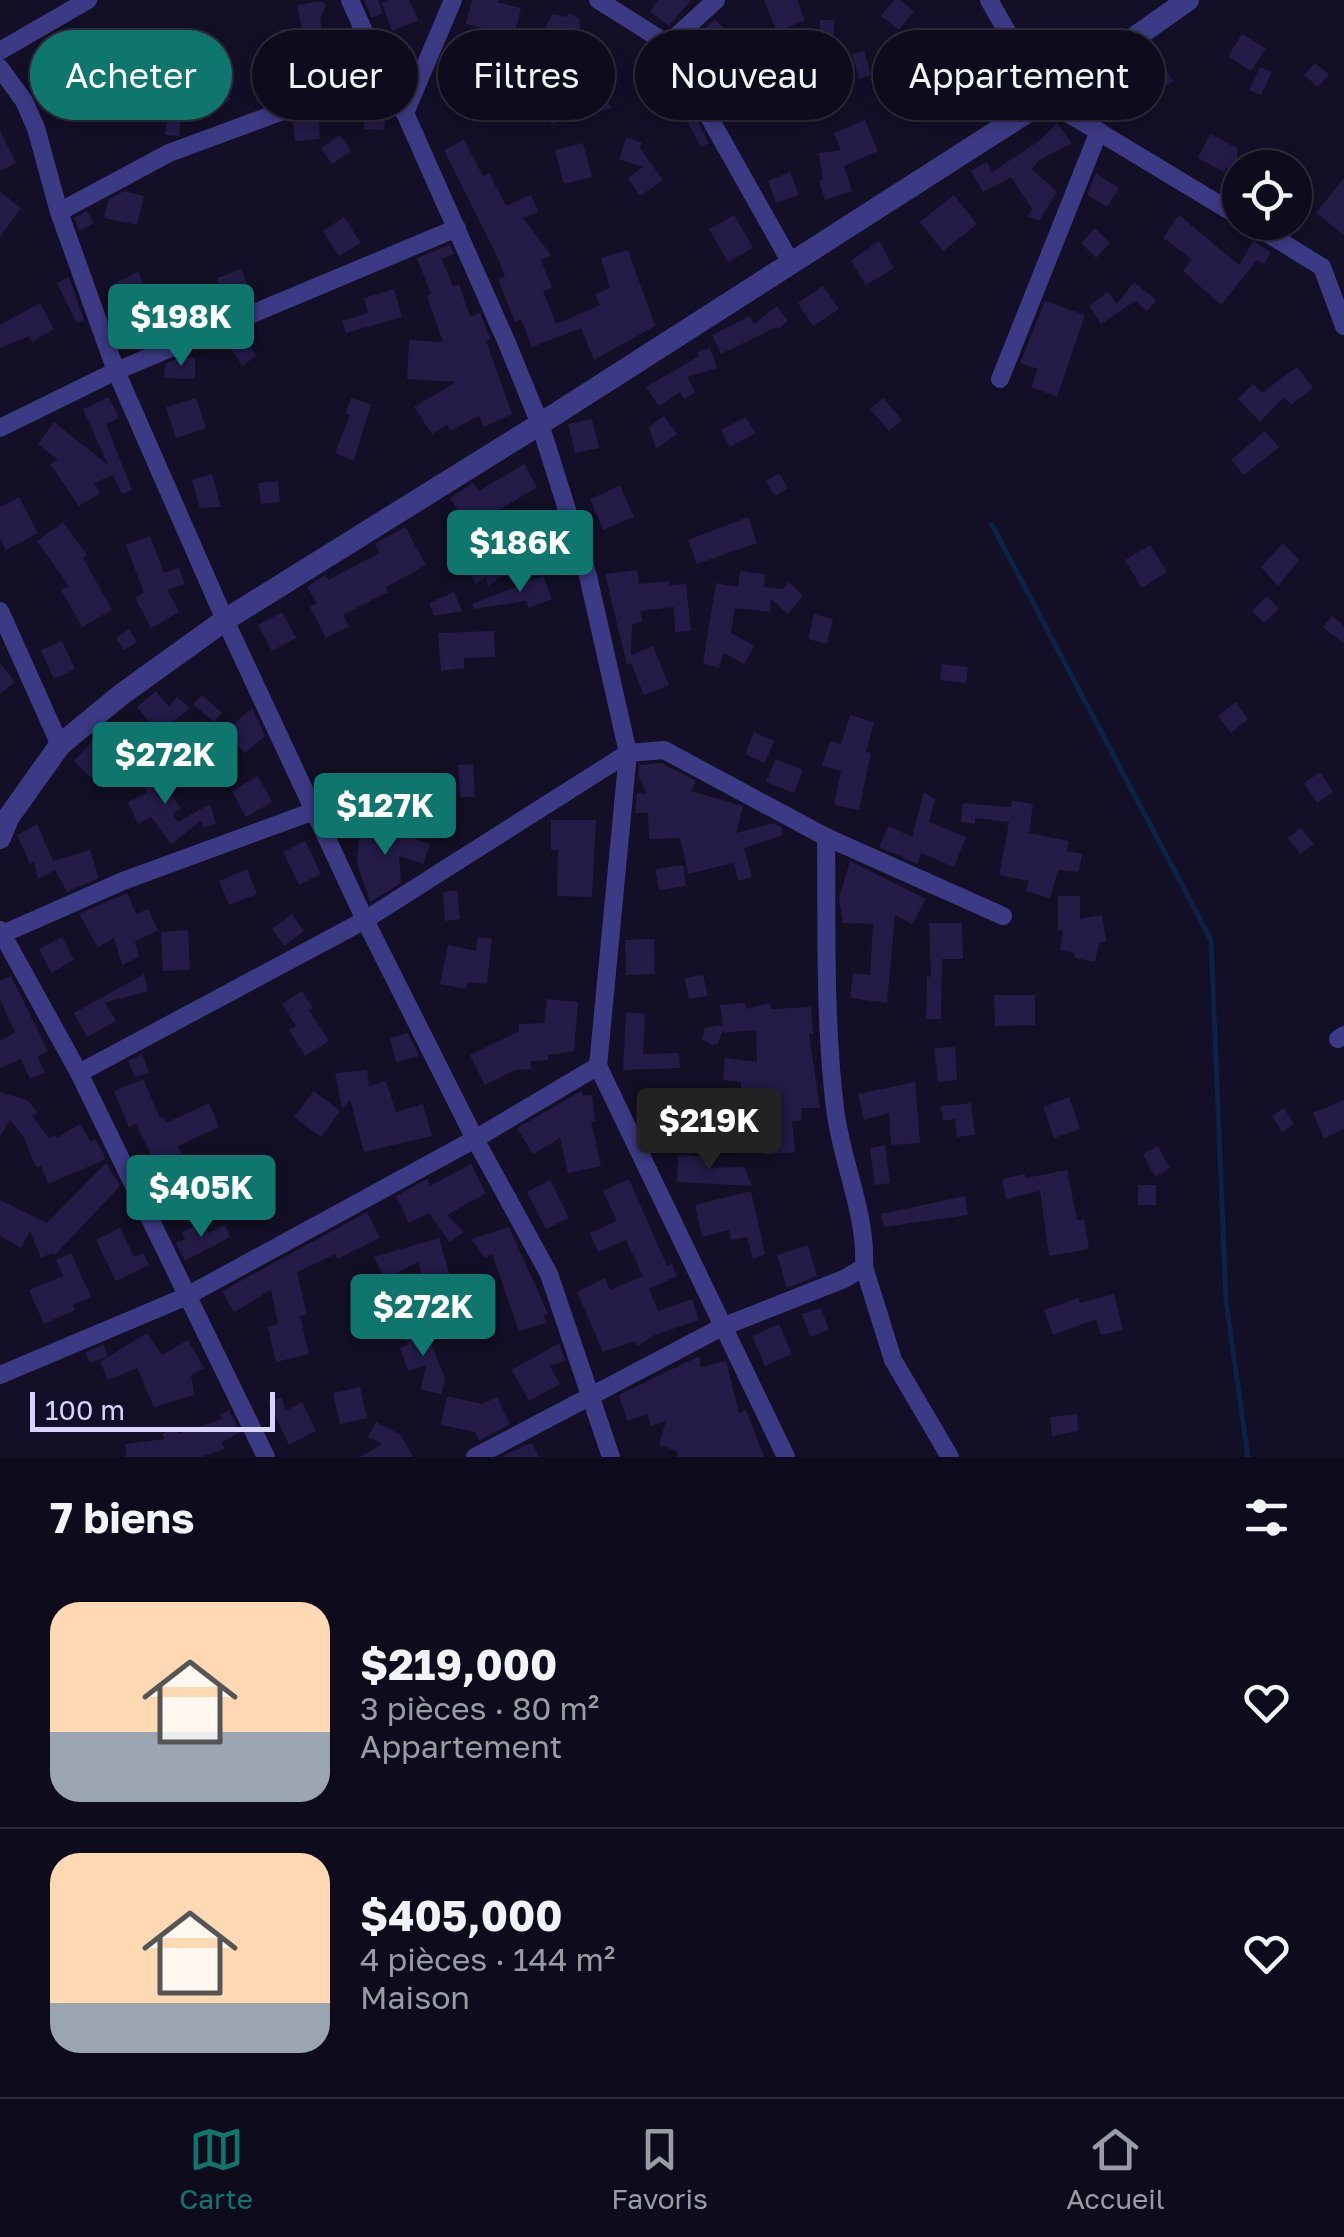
<!DOCTYPE html>
<html lang="fr">
<meta charset="utf-8">
<style>
body{margin:0;font-family:"Golos Text",sans-serif;background:#171425;color:#f1f3f6;height:100vh;display:flex;flex-direction:column;font-size:38px;white-space:nowrap}
*{box-sizing:border-box;margin:0}
p{font-size:32px;color:#9b9ba3}
.icon{flex:none;width:55px;height:55px;fill:none;stroke:currentColor;stroke-width:2;stroke-linecap:round;stroke-linejoin:round}
.map{position:relative;height:1457px;overflow:hidden}
.details{display:flex;flex-direction:column;background:#0e0b1c;flex:1}
.details>*{flex:none}
.hud{position:absolute;left:30px;top:30px;width:1285px;height:90px;display:flex;gap:20px}
.fabs{position:absolute;left:1222px;top:150px;display:grid;gap:20px}
.fabs a{display:grid;place-items:center;width:90px;height:90px;border-radius:50%;background:#0e0b1c;box-shadow:0 5px 15px #0003,0 0 0 2px #2e2b3b;font-size:50px}
.scale{position:absolute;left:30px;bottom:25px;width:245px;box-sizing:border-box;padding-left:10px;border:5px solid #d9d4ff;border-top:0;font-size:28px;line-height:35px;white-space:nowrap;color:#d9d4ff;-webkit-text-stroke:8px #130f26;paint-order:stroke}
.price{position:absolute;translate:-50% -85px;padding:0 22px;border-radius:10px;background:#0f766e;color:#fff;font-size:32px;line-height:65px;filter:drop-shadow(0 2px 5px #0008)}
.price::after{content:'';position:absolute;left:50%;top:60px;width:30px;height:22px;margin-left:-15px;background:inherit;clip-path:polygon(0 0,100% 0,50% 100%)}
.price.on{background:#222;color:#fff}
ul{padding:0;list-style:none}
li{display:flex;align-items:center;gap:30px;height:250px;padding:0 50px}
li+li{border-top:2px solid #2e2b3b}
li span{display:grid;place-items:center;flex:none;width:280px;height:200px;border-radius:30px;color:#555}
li>.icon{margin-inline-start:auto}
span .icon{width:120px;height:120px;fill:#fffc;stroke-width:1}
li b{font-size:42px}
h2{display:flex;justify-content:space-between;align-items:center;height:120px;padding:0 50px;font-size:42px}
.tag{padding:0 35px;border-radius:45px;background:#0e0b1c;box-shadow:0 5px 15px #0003,0 0 0 2px #2e2b3b;font-size:35px;line-height:90px}
.tag.on{background:#0f766e;color:#fff}
.menu{display:flex;justify-content:space-around;align-items:center;height:140px;border-top:2px solid #2e2b3b;background:#0e0b1c;font-size:28px;color:#9b9ba3}
.menu a{display:grid;justify-items:center;gap:5px}
.menu .on{color:#0f766e}
.map>svg:first-child{display:block}
.lines{fill:none;stroke-linecap:round;stroke-linejoin:round}
.stream{stroke:#0c2248;stroke-width:5}
.building{fill:#241b47}
.minor{stroke:#3d3a85;stroke-width:18}
.tertiary{stroke:#3d3a85;stroke-width:22}
</style>
<div class="map">
<svg width="1344" height="1457" viewBox="0 0 1344 1457">
<rect width="100%" height="100%" fill="#130f26"/>
<g class="lines">
<polyline class="stream" points="992,525 1211,940 1226,1301 1248,1457"/>
</g>
<g class="building">
<polygon points="364,0 378,0 383,13 372,18"/>
<polygon points="390,0 409,0 418,20 392,31 382,3"/>
<polygon points="472,0 498,0 497,2 521,8 514,36 466,24"/>
<polygon points="658,0 691,0 669,26 650,12"/>
<polygon points="764,0 797,0 805,20 777,32"/>
<polygon points="894,0 900,0 914,11 899,30 881,16"/>
<polygon points="322,1 326,6 320,18 322,28 303,34 297,5"/>
<polygon points="569,13 579,18 580,28 566,42 543,31 553,14 566,17"/>
<polygon points="715,19 737,42 728,50 758,69 742,94 719,79 724,70 694,39"/>
<rect x="820" y="20" width="14" height="17"/>
<polygon points="1242,34 1266,48 1251,71 1228,56"/>
<polygon points="276,45 285,66 269,72 261,52"/>
<polygon points="864,51 871,75 859,79 852,54"/>
<polygon points="567,53 572,91 598,79 611,108 551,124 543,95 500,98 496,59"/>
<polygon points="1154,54 1173,81 1148,99 1129,72"/>
<polygon points="650,59 668,72 650,96 633,82"/>
<polygon points="1315,63 1329,75 1318,87 1304,75"/>
<polygon points="930,66 955,93 931,115 906,87"/>
<polygon points="1260,67 1272,72 1261,95 1249,90"/>
<polygon points="216,69 231,100 206,111 192,80"/>
<polygon points="171,81 185,83 179,136 165,135"/>
<polygon points="1100,91 1110,112 1100,118 1088,101"/>
<polygon points="366,103 386,104 384,130 364,129"/>
<polygon points="318,112 320,139 295,141 293,121"/>
<polygon points="696,119 709,143 701,147 688,123"/>
<polygon points="865,120 878,151 844,166 852,191 825,200 819,181 823,180 819,153 841,150 834,133"/>
<polygon points="1057,123 1072,143 1039,160 1032,169 1057,192 1039,221 1028,216 1032,209 1011,177 983,192 971,171 987,162 992,172 1039,141"/>
<polygon points="0,131 16,163 0,171"/>
<polygon points="1210,134 1237,148 1237,174 1227,167 1224,172 1198,158"/>
<polygon points="340,135 351,151 332,164 321,148"/>
<polygon points="626,137 642,143 640,148 663,180 640,196 628,178 643,167 619,159"/>
<polygon points="464,140 483,176 489,173 506,206 531,195 538,212 523,218 551,255 541,260 552,288 543,291 556,324 600,305 595,294 610,288 601,258 628,250 655,326 594,360 581,328 532,347 521,319 515,322 498,279 505,276 496,254 444,150"/>
<polygon points="583,143 592,177 564,184 555,150"/>
<polygon points="1252,152 1276,168 1242,168"/>
<polygon points="790,172 799,195 776,203 768,181"/>
<polygon points="1096,173 1119,188 1107,207 1087,195"/>
<polygon points="1344,178 1344,235 1316,213"/>
<polygon points="124,191 144,196 137,225 104,218 108,200"/>
<polygon points="0,192 21,208 0,237"/>
<polygon points="954,195 977,224 943,251 920,222"/>
<polygon points="87,211 94,223 79,231 74,218"/>
<polygon points="734,215 753,248 728,262 709,229"/>
<polygon points="1179,215 1239,265 1253,241 1271,252 1264,264 1257,260 1221,305 1183,271 1192,259 1163,238"/>
<polygon points="344,217 361,243 339,256 323,231"/>
<polygon points="1095,228 1110,243 1096,258 1081,243"/>
<polygon points="879,241 894,268 866,285 851,261"/>
<polygon points="450,245 454,254 442,259 453,287 459,284 470,317 480,313 491,340 486,341 512,414 484,427 479,416 450,431 447,425 432,434 414,407 456,382 407,379 409,340 443,342 427,296 431,294 417,258"/>
<polygon points="241,269 251,293 227,302 217,278"/>
<polygon points="138,272 155,308 126,322 109,286"/>
<polygon points="69,277 84,320 77,323 57,283"/>
<polygon points="1134,282 1156,300 1147,311 1135,301 1101,324 1089,306 1108,292 1117,304"/>
<polygon points="823,286 839,309 813,326 798,303"/>
<polygon points="394,289 402,317 346,333 342,321 368,313 364,298"/>
<polygon points="1045,301 1085,315 1057,397 1031,387 1038,369 1020,363"/>
<polygon points="40,303 54,329 32,342 29,336 0,348 0,325"/>
<polygon points="777,306 788,321 778,329 776,327 721,354 712,335 750,316 754,324"/>
<polygon points="241,332 256,356 242,366 225,339"/>
<polygon points="710,348 717,368 687,377 695,392 684,399 680,392 659,406 646,387 699,356 698,352"/>
<polygon points="181,357 195,358 195,379 164,378 165,364"/>
<polygon points="1297,367 1313,388 1291,405 1284,397 1260,422 1238,399 1253,384 1262,393"/>
<polygon points="109,397 119,418 106,424 132,490 122,494 113,475 94,483 100,493 79,506 50,464 58,460 38,444 54,422 108,465 83,409"/>
<polygon points="196,398 206,428 176,438 166,407"/>
<polygon points="351,398 371,404 354,461 335,453 350,415 346,414"/>
<polygon points="883,398 902,420 889,431 870,409"/>
<polygon points="664,416 677,434 656,449 649,427"/>
<polygon points="746,417 755,433 730,447 721,430"/>
<polygon points="592,419 599,448 575,453 568,424"/>
<polygon points="1265,431 1279,447 1244,475 1231,460"/>
<polygon points="524,464 537,487 469,528 450,498 473,483 479,491"/>
<polygon points="779,473 788,488 775,496 766,481"/>
<polygon points="212,474 221,507 200,508 192,480"/>
<polygon points="278,481 280,502 261,504 258,483"/>
<polygon points="620,486 634,517 603,530 590,499"/>
<polygon points="19,497 38,533 6,550 0,539 0,507"/>
<polygon points="748,517 757,543 697,564 688,540"/>
<polygon points="63,522 87,555 83,558 112,610 82,627 61,590 69,586 37,541"/>
<polygon points="405,527 426,565 386,587 388,592 343,615 349,626 326,638 310,607 317,603 307,587 325,575 328,580 380,553 375,544"/>
<polygon points="510,535 526,558 488,586 486,577 476,584 461,560 479,548 483,555"/>
<polygon points="150,536 164,573 179,568 185,584 167,590 179,612 151,628 135,598 144,593 126,545"/>
<polygon points="1283,543 1299,560 1278,586 1261,567"/>
<polygon points="1150,545 1167,572 1142,588 1125,560"/>
<polygon points="637,570 639,584 669,581 670,585 686,584 691,631 675,632 674,607 640,611 643,622 632,625 631,655 653,646 669,685 644,695 631,663 627,665 605,574"/>
<polygon points="740,571 765,574 764,587 783,589 789,582 803,596 788,614 771,599 770,612 735,608 731,633 754,646 744,664 724,653 719,668 703,663 716,583 738,587"/>
<polygon points="543,576 552,599 529,608 526,601 474,609 472,604"/>
<polygon points="454,592 462,611 434,616 429,603"/>
<polygon points="1267,596 1279,609 1264,623 1252,611"/>
<polygon points="282,612 296,638 272,651 258,625"/>
<polygon points="814,614 833,619 827,644 808,639"/>
<polygon points="1332,616 1344,626 1344,644 1323,627"/>
<polygon points="129,629 137,642 124,650 116,638"/>
<polygon points="494,631 495,657 464,658 464,668 441,671 438,633"/>
<polygon points="62,641 75,669 54,679 41,650"/>
<polygon points="0,663 15,682 0,694"/>
<polygon points="942,664 968,667 966,683 940,680"/>
<polygon points="156,691 169,707 177,697 190,708 159,734 137,707"/>
<polygon points="202,695 222,713 214,722 193,704"/>
<polygon points="1236,702 1248,719 1231,733 1218,716"/>
<polygon points="252,708 265,736 245,753 226,731"/>
<polygon points="850,715 874,722 866,752 871,753 859,810 834,805 841,771 822,766 830,741 841,744"/>
<polygon points="754,732 774,741 765,763 745,754"/>
<polygon points="100,733 125,758 98,784 74,761"/>
<polygon points="776,759 803,770 794,793 766,782"/>
<polygon points="157,762 166,790 181,808 173,814 178,822 210,804 216,823 204,828 201,821 171,844 151,817 138,824 128,802 147,793 139,768"/>
<polygon points="661,763 696,781 691,791 743,806 736,833 773,823 781,827 783,835 744,848 752,877 738,881 734,863 688,874 680,838 649,839 648,813 635,813 637,793 647,794 638,776 639,765"/>
<polygon points="473,764 475,797 460,797 458,765"/>
<polygon points="1320,772 1333,792 1317,803 1304,783"/>
<polygon points="258,776 272,802 246,817 232,791"/>
<polygon points="924,792 935,799 929,822 966,837 954,867 921,853 918,864 879,847 889,826 912,837"/>
<polygon points="1012,801 1033,804 1029,833 1069,841 1067,851 1082,854 1079,872 1058,870 1050,898 1026,891 1029,881 999,875 1009,822 975,818 975,824 961,822 963,803 1011,807"/>
<polygon points="551,820 596,820 592,897 557,896 558,850 551,850"/>
<polygon points="37,824 53,861 90,850 99,878 67,892 55,870 38,879 34,862 30,864 17,835"/>
<polygon points="360,826 394,829 394,832 430,844 423,864 399,856 401,883 370,902 357,863"/>
<polygon points="1301,828 1314,844 1300,854 1288,838"/>
<polygon points="305,841 321,874 299,885 283,852"/>
<polygon points="850,861 926,899 912,924 895,915 887,1003 850,998 853,973 870,975 873,924 843,923 839,898"/>
<polygon points="683,865 686,886 659,890 655,869"/>
<polygon points="247,869 257,894 229,905 219,881"/>
<polygon points="457,890 460,919 445,921 443,892"/>
<polygon points="127,893 136,914 148,909 158,930 135,942 139,957 122,965 114,938 98,947 79,914"/>
<polygon points="1058,896 1080,896 1080,919 1102,915 1106,941 1099,943 1095,962 1074,958 1075,953 1060,950 1063,931 1058,930"/>
<polygon points="292,914 304,931 284,946 272,929"/>
<polygon points="929,923 962,923 963,959 942,959 941,1019 926,1019 927,976 931,977"/>
<polygon points="188,930 190,970 163,971 161,932"/>
<polygon points="62,937 74,960 51,973 39,949"/>
<polygon points="478,937 492,939 487,984 468,982 466,989 440,984 448,945 476,951"/>
<polygon points="654,939 655,974 626,975 625,940"/>
<polygon points="144,974 148,991 105,1003 116,1021 87,1037 74,1013"/>
<polygon points="703,975 708,996 689,999 685,978"/>
<polygon points="11,976 48,1051 37,1057 45,1072 30,1079 21,1059 0,1068 0,1041 15,1032 0,999 0,981"/>
<polygon points="302,991 313,1008 309,1010 329,1041 305,1056 289,1030 296,1026 282,1004"/>
<polygon points="994,995 1035,995 1035,1025 995,1026"/>
<polygon points="547,999 578,1002 574,1051 548,1055 548,1060 531,1061 531,1069 515,1070 485,1085 470,1055 519,1031 519,1024 544,1023"/>
<polygon points="745,1003 746,1009 770,1003 772,1009 811,1007 813,1034 809,1034 820,1108 801,1108 802,1120 792,1121 795,1152 763,1155 760,1117 741,1117 741,1082 723,1080 725,1058 757,1062 756,1030 724,1033 723,1030 718,1044 712,1045 702,1039 705,1028 723,1025 720,1005"/>
<polygon points="626,1012 645,1014 643,1054 679,1053 680,1068 623,1070"/>
<polygon points="408,1033 419,1056 396,1062 390,1038"/>
<polygon points="955,1047 957,1080 938,1082 934,1048"/>
<polygon points="142,1054 149,1072 135,1078 128,1061"/>
<polygon points="367,1070 369,1086 386,1081 396,1112 423,1104 432,1136 364,1152 350,1099 342,1109 335,1073"/>
<polygon points="143,1079 160,1118 163,1117 166,1123 209,1103 219,1127 178,1146 189,1171 150,1189 142,1172 156,1165 136,1124 129,1127 114,1091"/>
<polygon points="915,1082 920,1143 891,1145 889,1113 864,1120 858,1094"/>
<polygon points="314,1091 340,1111 321,1137 294,1117"/>
<polygon points="581,1091 583,1096 592,1095 595,1121 591,1121 601,1166 568,1173 560,1138 533,1154 517,1128"/>
<polygon points="0,1092 27,1100 38,1113 32,1116 49,1138 56,1135 57,1138 80,1124 91,1142 95,1139 105,1156 104,1160 48,1184 41,1166 36,1167 23,1136 10,1120 0,1136"/>
<polygon points="1069,1097 1080,1129 1054,1138 1043,1107"/>
<polygon points="1344,1100 1344,1129 1324,1138 1313,1113"/>
<polygon points="971,1103 975,1135 957,1137 955,1119 943,1121 941,1106"/>
<polygon points="1284,1108 1294,1124 1282,1132 1272,1116"/>
<polygon points="885,1145 890,1183 875,1185 870,1148"/>
<polygon points="1158,1146 1170,1168 1155,1177 1143,1154"/>
<polygon points="678,1155 706,1157 706,1168 744,1167 752,1186 677,1182"/>
<polygon points="106,1163 120,1186 54,1256 52,1253 41,1258 30,1231 21,1248 0,1236 0,1200 47,1223"/>
<polygon points="471,1164 486,1193 447,1215 464,1232 449,1242 429,1213 409,1223 396,1196 427,1179 430,1186"/>
<polygon points="1067,1170 1077,1220 1084,1219 1089,1249 1049,1256 1040,1191 1006,1199 1002,1179 1025,1174 1026,1178"/>
<polygon points="629,1179 667,1266 672,1264 677,1276 649,1289 658,1311 692,1299 699,1320 655,1335 637,1346 635,1341 603,1352 577,1292 605,1278 610,1290 643,1276 626,1240 598,1252 590,1233 617,1221 603,1191"/>
<polygon points="550,1180 569,1218 546,1229 527,1192"/>
<rect x="1138" y="1185" width="18" height="20"/>
<polygon points="751,1191 765,1254 753,1259 747,1237 731,1240 729,1230 702,1237 695,1205"/>
<polygon points="965,1196 968,1215 884,1227 881,1214"/>
<polygon points="367,1212 380,1238 337,1259 336,1254 297,1272 307,1314 300,1316 309,1354 276,1362 268,1327 278,1324 271,1290 234,1312 222,1291"/>
<polygon points="203,1222 208,1233 225,1225 230,1237 185,1261 176,1243 185,1239 182,1232"/>
<polygon points="509,1227 548,1314 544,1315 546,1323 519,1331 492,1254 485,1258 471,1239"/>
<polygon points="120,1228 134,1257 143,1253 149,1265 116,1281 96,1240"/>
<polygon points="439,1238 451,1279 425,1286 418,1262 385,1279 374,1257"/>
<polygon points="808,1245 817,1276 787,1288 777,1255"/>
<polygon points="71,1253 91,1297 73,1305 75,1310 44,1324 29,1290 63,1276 56,1260"/>
<polygon points="1114,1294 1123,1330 1101,1335 1096,1319 1053,1335 1044,1310 1078,1298 1080,1303"/>
<polygon points="821,1308 829,1330 810,1337 802,1314"/>
<polygon points="423,1324 445,1378 442,1394 421,1390 426,1365 408,1371 400,1348 408,1345 403,1331"/>
<polygon points="779,1324 792,1354 765,1366 752,1336"/>
<polygon points="147,1333 162,1355 188,1340 204,1368 191,1375 194,1395 154,1407 137,1368 108,1380 100,1362"/>
<polygon points="559,1343 565,1361 550,1366 560,1384 529,1401 512,1370"/>
<polygon points="103,1345 108,1356 90,1363 85,1353"/>
<polygon points="699,1356 701,1367 726,1361 739,1413 746,1410 764,1457 678,1457 677,1451 659,1445 666,1421 651,1426 647,1414 627,1421 619,1395"/>
<polygon points="360,1387 367,1418 340,1424 333,1393"/>
<polygon points="447,1396 482,1404 497,1397 510,1424 479,1441 475,1432 441,1425"/>
<polygon points="282,1398 285,1411 302,1402 316,1431 289,1445 268,1401"/>
<polygon points="229,1410 240,1432 222,1442 225,1449 201,1457 126,1457 125,1444 165,1439 162,1434 175,1427 179,1434 222,1419 220,1415"/>
<polygon points="1077,1414 1078,1431 1052,1436 1050,1417"/>
<polygon points="376,1422 401,1435 413,1457 360,1457 382,1444 368,1437"/>
<polygon points="532,1443 539,1457 502,1457 513,1451"/>
</g>
<g class="lines">
<g class="minor">
<polyline points="598,0 668,44 790,261"/>
<polyline points="989,0 1046,100 1240,217"/>
<polyline points="668,44 716,0"/>
<polyline points="0,51 88,0"/>
<polyline points="0,68 24,101 36,128 59,212 116,371 225,620 365,920 475,1139 549,1274 611,1457"/>
<polyline points="405,113 453,0"/>
<polyline points="59,212 169,153 383,74"/>
<polyline points="1249,222 1322,267 1344,326"/>
<polyline points="1000,379 1099,131"/>
<polyline points="0,428 116,371 457,228"/>
<polyline points="0,611 60,745"/>
<polyline points="0,930 79,1073 266,1457"/>
<polyline points="5,933 123,881 314,811"/>
<polyline points="1338,1039 1344,1035"/>
<polyline points="598,1066 786,1457"/>
<polyline points="79,1073 365,920 628,753 664,750 826,837 1003,916"/>
<polyline points="864,1267 893,1360 950,1457"/>
<polyline points="0,1375 185,1297 475,1139 598,1066 628,753 588,576 540,424 507,343 405,113 383,74 350,0"/>
<path d="M475 1457 722 1327 844 1279 864 1267C867 1214 841 1161 835 1108 824 1018 827 927 826 837"/>
</g>
<polyline class="tertiary" points="0,838 8,818 60,745 122,694 225,620 540,424 1046,100 1188,0"/>
</g>
</svg>
<div class="fabs">
<a><svg class="icon" aria-label="locate" viewBox="0 0 24 24"><circle cx="12" cy="12" r="6"/><path d="M12 2v4M12 18v4M2 12h4M18 12h4"/></svg></a>
</div>
<div class="scale">100 m</div>
<b class="price" style="left:181px;top:369px">$198K</b>
<b class="price" style="left:520px;top:595px">$186K</b>
<b class="price" style="left:165px;top:807px">$272K</b>
<b class="price" style="left:385px;top:858px">$127K</b>
<b class="price on" style="left:709px;top:1173px">$219K</b>
<b class="price" style="left:201px;top:1240px">$405K</b>
<b class="price" style="left:423px;top:1359px">$272K</b>
<div class="hud">
<a class="tag on">Acheter</a>
<a class="tag">Louer</a>
<a class="tag">Filtres</a>
<a class="tag">Nouveau</a>
<a class="tag">Appartement</a>
</div>
</div>
<section class="details">
<h2>7 biens<svg class="icon" aria-label="filters" viewBox="0 0 24 24"><path d="M4 7h16M4 17h16"/><circle cx="9" cy="7" r="2"/><circle cx="15" cy="17" r="2"/></svg></h2>
<ul>
<li><span style="background:linear-gradient(#ffd9b3 65%,#9aa5b1 0)"><svg class="icon" aria-label="home" viewBox="0 0 24 24"><path d="M3 11l9-7 9 7M6 9v11h12V9"/></svg></span><div><b>$219,000</b><p>3 pièces · 80 m²</p><p>Appartement</p></div><svg class="icon" aria-label="heart" viewBox="0 0 24 24"><path d="M12 20l-8-8c-3-5 5-10 8-4 3-6 11-1 8 4z"/></svg></li>
<li><span style="background:linear-gradient(#ffd9b3 75%,#9aa5b1 0)"><svg class="icon" aria-label="home" viewBox="0 0 24 24"><path d="M3 11l9-7 9 7M6 9v11h12V9"/></svg></span><div><b>$405,000</b><p>4 pièces · 144 m²</p><p>Maison</p></div><svg class="icon" aria-label="heart" viewBox="0 0 24 24"><path d="M12 20l-8-8c-3-5 5-10 8-4 3-6 11-1 8 4z"/></svg></li>
</ul>
</section>
<nav class="menu">
<a class="on"><svg class="icon" aria-label="map" viewBox="0 0 24 24"><path d="M3 6l6-2 6 2 6-2v14l-6 2-6-2-6 2zM9 4v14M15 6v14"/></svg>Carte</a>
<a><svg class="icon" aria-label="saved" viewBox="0 0 24 24"><path d="M7 4h10v16l-5-4-5 4z"/></svg>Favoris</a>
<a><svg class="icon" aria-label="home" viewBox="0 0 24 24"><path d="M3 11l9-7 9 7M6 9v11h12V9"/></svg>Accueil</a>
</nav>
